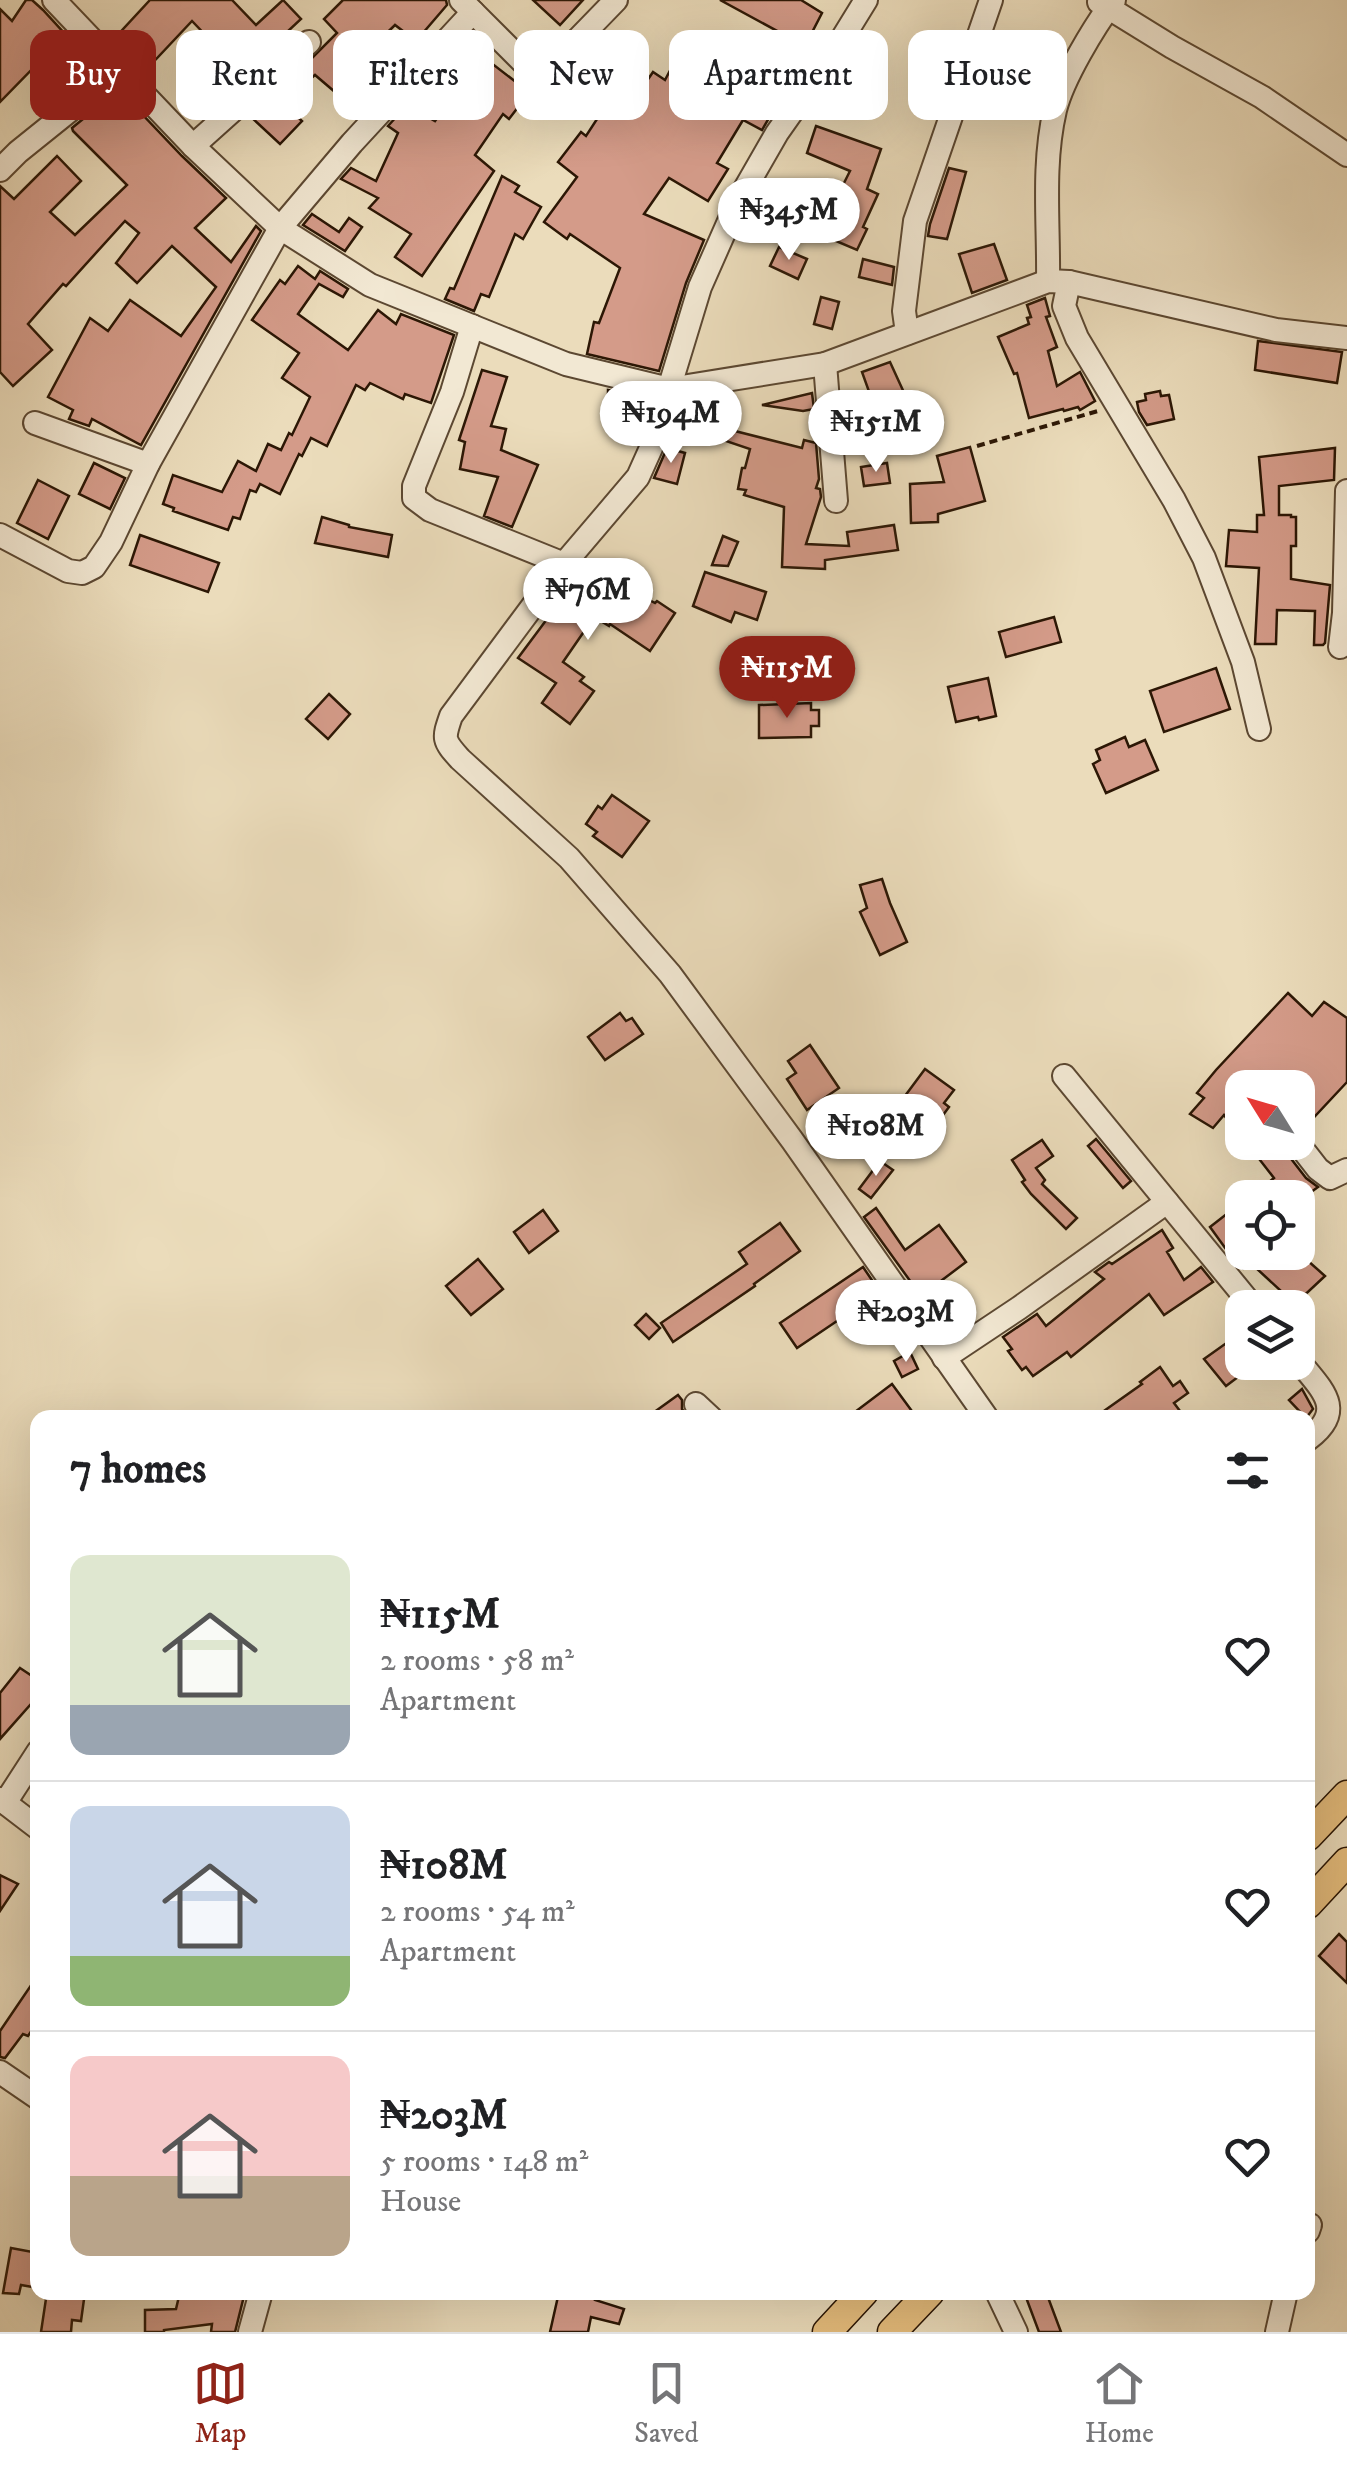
<!DOCTYPE html>
<meta charset="utf-8">
<style>
body{margin:0;font-family:"IM FELL DW Pica",serif;background:#f6f6f6;color:#202124;height:100vh;display:flex;flex-direction:column;font-size:38px;white-space:nowrap}
*{box-sizing:border-box;margin:0}
p{font-size:32px;color:#757577}
.icon{flex:none;width:55px;height:55px;fill:none;stroke:currentColor;stroke-width:2;stroke-linecap:round;stroke-linejoin:round}
.map{position:relative;flex:1;overflow:hidden}
.drawer{position:absolute;left:30px;top:1410px;width:1285px;height:890px;display:flex;flex-direction:column;background:#fff;border-radius:20px;box-shadow:0 10px 40px #0002}
.drawer>*{flex:none}
.banner{position:absolute;left:30px;top:30px;width:1288px;height:90px;display:flex;gap:20px}
.needle{width:65px;rotate:307deg}
.controls{position:absolute;left:1225px;top:1070px;display:grid;gap:20px}
.controls a{display:grid;place-items:center;width:90px;height:90px;border-radius:20px;background:#fff;box-shadow:0 10px 40px #0002;font-size:50px}
.price{position:absolute;translate:-50% -85px;padding:0 22px;border-radius:35px;background:#fff;color:#222;font-size:32px;line-height:65px;filter:drop-shadow(0 2px 5px #0008)}
.price::after{content:'';position:absolute;left:50%;top:60px;width:30px;height:22px;margin-left:-15px;background:inherit;clip-path:polygon(0 0,100% 0,50% 100%)}
.price.selected{background:#8f2418;color:#fff}
ul{padding:0;list-style:none}
li{display:flex;align-items:center;gap:30px;height:250px;padding:0 40px}
li+li{border-top:2px solid #e0e0e0}
li span{display:grid;place-items:center;flex:none;width:280px;height:200px;border-radius:20px;color:#555}
li>.icon{margin-inline-start:auto}
span .icon{width:120px;height:120px;fill:#fffc;stroke-width:1}
li b{font-size:42px}
h2{display:flex;justify-content:space-between;align-items:center;height:120px;padding:0 40px;font-size:42px}
.pill{padding:0 35px;border-radius:20px;background:#fff;box-shadow:0 10px 40px #0002;font-size:35px;line-height:90px}
.pill.selected{background:#8f2418;color:#fff}
.tabs{display:flex;justify-content:space-around;align-items:center;height:140px;border-top:2px solid #e0e0e0;background:#fff;font-size:28px;color:#757577}
.tabs a{display:grid;justify-items:center;gap:5px}
.tabs .selected{color:#8f2418}
.map>svg:first-child{display:block}
.building{fill:#d49b89;stroke:#2c1705;stroke-width:2.5}
.lines{fill:none;stroke-linecap:round;stroke-linejoin:round}
.minor-casing{stroke:#5c4832;stroke-width:26}
.major-casing{stroke:#2c1705;stroke-width:31}
.path{stroke:#2c1705;stroke-width:4;stroke-dasharray:8 5;stroke-linecap:butt}
.minor{stroke:#f2e8d3;stroke-width:22}
.major{stroke:#e6be7e;stroke-width:28}
</style>
<div class="map">
<svg width="1347" height="2332" viewBox="0 0 1347 2332">
<rect width="100%" height="100%" fill="#ebdcbb"/>
<filter id="stains"><feTurbulence type="fractalNoise" baseFrequency=".002" numOctaves="4"/><feColorMatrix values="0 0 0 0 .2 0 0 0 0 .09 0 0 0 0 .02 0 0 0 .5 -.17"/></filter>
<radialGradient id="worn" r=".72"><stop offset=".6" stop-color="#630" stop-opacity="0"/><stop offset="1" stop-color="#630" stop-opacity=".3"/></radialGradient>
<g class="building">
<polygon points="26,0 32,0 43,10 76,46 70,52 91,74 52,106 39,92 58,68 45,56 0,102 0,9 12,21"/>
<polygon points="150,0 232,0 256,25 283,0 301,19 272,46 277,51 253,72 220,40 215,45 192,21 144,72 113,40"/>
<polygon points="343,0 446,0 447,5 416,41 395,25 359,60 382,80 356,110 315,75 304,84 295,75 337,33 324,19"/>
<polygon points="533,0 583,0 560,25"/>
<polygon points="720,0 801,0 822,13 805,46"/>
<polygon points="598,40 623,62 601,87 629,107 653,72 665,80 684,44 781,97 762,130 743,120 717,163 728,169 708,201 669,178 644,214 704,240 686,283 659,371 587,354 594,322 599,323 620,268 570,234 567,239 544,222 577,177 558,162 581,132 586,136 601,113 561,78"/>
<polygon points="477,52 543,103 529,116 519,106 509,119 503,114 475,155 494,171 422,276 395,257 411,234 369,208 378,198 341,179 351,168 376,181 398,133 388,126 407,105 435,121 459,88 439,71 453,56 466,67"/>
<polygon points="120,91 182,156 226,198 195,228 231,262 256,226 261,231 141,445 92,419 89,426 69,419 73,410 48,397 90,318 108,331 130,300 181,336 216,287 172,246 137,283 116,263 139,233 125,221 66,286 63,284 28,324 52,350 13,386 0,372 0,186 14,199 57,156 81,181 50,212 75,235 127,185 73,131 72,128 94,110 97,112"/>
<polygon points="271,96 276,96 302,121 280,144 251,117"/>
<polygon points="816,126 881,149 867,189 878,194 863,227 867,229 857,250 836,241 847,201 837,197 850,171 807,153"/>
<polygon points="949,168 966,172 947,239 928,236 930,224"/>
<polygon points="502,176 519,186 515,192 541,207 523,239 515,234 489,297 481,294 474,311 445,299 450,288 454,289"/>
<polygon points="786,189 831,205 823,224 779,208"/>
<polygon points="312,214 339,232 349,218 362,227 345,251 303,225"/>
<polygon points="994,244 1007,280 972,293 959,254"/>
<polygon points="779,247 807,259 798,279 770,266"/>
<polygon points="863,259 894,267 892,285 859,277"/>
<polygon points="298,266 315,279 320,271 348,289 343,297 319,284 298,314 348,350 378,310 396,324 401,314 454,335 431,403 405,394 403,399 370,383 365,390 356,385 327,446 311,438 302,456 299,454 280,494 260,484 256,492 250,490 240,519 233,517 228,530 173,511 174,508 163,504 173,475 222,492 238,461 256,471 268,444 281,450 289,433 292,435 310,397 282,378 299,353 252,320 280,280 285,284"/>
<polygon points="821,297 839,302 832,329 814,324"/>
<polygon points="1045,298 1050,316 1046,317 1057,347 1048,351 1057,386 1080,372 1095,401 1080,410 1078,407 1064,411 1063,409 1029,418 1017,373 1014,374 998,337 1029,324 1027,318 1031,317 1027,305"/>
<polygon points="1258,341 1342,352 1337,383 1255,370"/>
<polygon points="890,362 906,397 903,398 908,418 848,434 843,404 871,397 862,372"/>
<polygon points="482,370 507,377 491,426 506,429 501,450 538,465 512,527 484,516 498,477 460,469 465,442 459,440"/>
<polygon points="608,390 631,395 631,404 608,404"/>
<polygon points="1160,391 1161,396 1169,395 1174,419 1147,425 1139,412 1137,402 1146,400 1145,394"/>
<polygon points="812,393 814,409 803,411 762,405"/>
<polygon points="723,428 802,448 804,440 816,443 819,479 816,488 820,489 821,497 806,544 849,546 847,532 894,525 898,550 825,560 825,569 782,567 784,507 744,495 746,490 738,489 742,468 745,468 750,449 720,439"/>
<polygon points="970,447 985,501 938,514 938,522 911,523 910,484 944,482 937,456"/>
<polygon points="667,448 685,453 677,484 654,478"/>
<polygon points="1335,448 1334,480 1279,486 1279,515 1291,515 1291,517 1296,517 1296,546 1291,546 1291,579 1330,585 1325,643 1323,645 1314,645 1315,611 1277,610 1276,644 1255,644 1259,568 1226,566 1229,530 1257,532 1257,515 1264,515 1259,457"/>
<polygon points="94,463 125,478 110,509 79,494"/>
<polygon points="887,463 890,483 864,486 861,467"/>
<polygon points="38,480 69,496 48,539 17,523"/>
<polygon points="322,517 349,525 349,527 392,535 388,557 315,543"/>
<polygon points="140,535 219,563 208,592 130,565"/>
<polygon points="723,536 738,542 728,566 712,565"/>
<polygon points="705,572 766,592 757,620 735,612 731,622 693,606"/>
<polygon points="587,584 628,611 638,594 655,603 657,601 675,613 650,651 610,624 609,626 594,617 563,662 584,677 580,681 594,691 570,724 542,703 556,683 518,658 553,611 564,619"/>
<polygon points="1054,617 1061,642 1006,657 999,632"/>
<polygon points="1216,668 1230,709 1164,732 1150,691"/>
<polygon points="988,678 996,716 979,720 978,717 956,722 948,687"/>
<polygon points="329,694 350,714 328,739 306,719"/>
<polygon points="811,703 811,710 819,710 819,726 811,726 811,737 759,738 759,705"/>
<polygon points="1125,737 1129,747 1145,740 1158,770 1106,793 1093,764 1100,760 1096,750"/>
<polygon points="612,795 649,821 622,857 593,836 597,832 586,824 598,806 602,809"/>
<polygon points="882,879 890,903 907,942 880,955 860,912 867,908 860,885"/>
<polygon points="1288,993 1312,1016 1324,1002 1347,1018 1347,1082 1303,1129 1298,1127 1298,1088 1242,1088 1242,1139 1224,1115 1213,1128 1190,1114 1204,1098 1197,1093 1216,1070"/>
<polygon points="620,1013 626,1021 632,1018 643,1034 605,1060 588,1037"/>
<polygon points="810,1045 839,1088 807,1110 787,1079 796,1073 788,1061"/>
<polygon points="925,1069 954,1090 944,1103 949,1107 923,1142 901,1125 910,1112 899,1104"/>
<polygon points="1096,1139 1131,1181 1123,1188 1088,1146"/>
<polygon points="1042,1140 1053,1156 1036,1168 1045,1180 1042,1184 1077,1218 1066,1229 1031,1194 1022,1182 1025,1180 1012,1160"/>
<polygon points="1246,1142 1282,1142 1285,1151 1306,1178 1318,1187 1303,1198 1249,1198 1274,1178"/>
<polygon points="880,1161 893,1170 871,1198 859,1189"/>
<polygon points="1242,1202 1242,1252 1298,1252 1325,1276 1295,1304 1242,1255 1242,1267 1238,1262 1236,1263 1210,1227"/>
<polygon points="876,1208 905,1250 939,1225 966,1262 921,1296 864,1217"/>
<polygon points="543,1210 558,1231 529,1253 514,1232"/>
<polygon points="780,1223 800,1251 754,1284 755,1286 673,1342 661,1323 747,1264 739,1252"/>
<polygon points="1162,1230 1173,1248 1167,1252 1184,1280 1201,1267 1213,1282 1164,1315 1149,1294 1071,1357 1067,1352 1033,1376 1026,1367 1022,1370 1008,1351 1012,1349 1003,1337 1037,1314 1046,1326 1104,1279 1095,1272 1109,1262 1112,1264"/>
<polygon points="478,1259 503,1289 471,1315 446,1286"/>
<polygon points="863,1267 880,1292 797,1348 780,1323"/>
<polygon points="646,1314 660,1328 649,1339 635,1325"/>
<polygon points="1225,1344 1250,1368 1226,1386 1204,1359"/>
<polygon points="910,1352 918,1369 902,1377 894,1361"/>
<polygon points="1160,1367 1173,1386 1180,1381 1188,1393 1174,1403 1180,1411 1171,1418 1094,1418 1142,1384 1140,1382"/>
<polygon points="892,1384 917,1418 847,1418"/>
<polygon points="1302,1389 1313,1409 1306,1418 1289,1400"/>
<polygon points="678,1395 682,1400 682,1409 688,1418 646,1418"/>
<polygon points="20,1668 38,1680 38,1707 31,1704 0,1739 0,1693"/>
<polygon points="0,1875 18,1884 0,1911"/>
<polygon points="1339,1934 1347,1942 1347,1983 1319,1956"/>
<polygon points="38,1975 38,2021 28,2036 23,2034 5,2058 0,2057 0,2031"/>
<polygon points="11,2248 38,2253 38,2288 21,2285 19,2294 3,2293"/>
<polygon points="47,2292 85,2292 81,2321 72,2320 71,2332 41,2332"/>
<polygon points="180,2292 245,2292 235,2332 211,2332 212,2324 164,2330 164,2332 145,2332 145,2310 176,2309"/>
<polygon points="559,2292 597,2292 595,2300 624,2309 619,2324 591,2317 588,2332 550,2332"/>
<polygon points="1024,2292 1046,2292 1061,2332 1039,2332"/>
</g>
<g class="lines">
<defs>
<g id="minor">
<polyline points="54,0 193,146 280,228 370,285 566,364 669,389 825,364 1048,281 1069,282 1276,330 1347,338"/>
<polyline points="461,0 529,68 542,71 551,67 616,0"/>
<path d="M866 0 834 52 777 133 738 201 700 287 651 448 638 477 564 564 451 716C443 739 443 740 460 759L569 858 670 974 792 1140 987 1418"/>
<polyline points="1099,2 1172,47 1262,97 1347,155"/>
<polyline points="193,146 309,42"/>
<polyline points="0,170 18,152 120,70"/>
<path d="M1048 281C1049 225 1042 165 1055 110 1063 78 1094 27 1114 0"/>
<polyline points="1069,282 1064,306 1077,338 1174,500 1204,558 1243,662 1259,729"/>
<polyline points="472,326 452,392 414,486 414,498 430,510 564,564"/>
<polyline points="907,333 904,311 915,221 991,0"/>
<polyline points="825,364 836,501"/>
<polyline points="35,423 148,464"/>
<polyline points="0,535 68,571 82,573 94,567 111,542 148,464 280,228 352,143 473,12"/>
<polyline points="1340,647 1344,613 1347,491"/>
<polyline points="1064,1076 1254,1308"/>
<polyline points="1297,1142 1318,1169 1330,1178 1347,1170"/>
<polyline points="944,1358 1019,1308 1167,1202"/>
<path d="M1298 1360C1322 1390 1347 1410 1308 1439"/>
<polyline points="696,1404 711,1418"/>
<polyline points="0,1799 38,1828"/>
<polyline points="5,1803 38,1752"/>
<polyline points="0,2072 38,2098"/>
<polyline points="1308,2231 1310,2225"/>
<polyline points="997,2292 1016,2332"/>
<polyline points="250,2332 261,2292"/>
<polyline points="1277,2332 1286,2292"/>
</g>
<g id="major">
<polyline points="1308,1836 1347,1795"/>
<polyline points="1308,1904 1347,1862"/>
<polyline points="827,2332 864,2292"/>
<polyline points="892,2332 930,2292"/>
</g>
</defs>
<use href="#minor" class="minor-casing"/>
<use href="#major" class="major-casing"/>
<polyline class="path" points="977,446 1098,411"/>
<use href="#minor" class="minor"/>
<use href="#major" class="major"/>
</g>
<rect width="100%" height="100%" filter="url(#stains)"/>
<rect width="100%" height="100%" fill="url(#worn)"/>
</svg>
<div class="controls">
<a><svg class="needle" viewBox="-14 -14 28 28"><path d="M0-13l5 13h-10z" fill="#e53935"/><path d="M0 13l5-13h-10z" fill="#757577"/></svg></a>
<a><svg class="icon" aria-label="locate" viewBox="0 0 24 24"><circle cx="12" cy="12" r="6"/><path d="M12 2v4M12 18v4M2 12h4M18 12h4"/></svg></a>
<a><svg class="icon" aria-label="layers" viewBox="0 0 24 24"><path d="M12 4l9 5-9 5-9-5zM3 14l9 5 9-5"/></svg></a>
</div>
<b class="price" style="left:789px;top:263px">₦345M</b>
<b class="price" style="left:671px;top:466px">₦194M</b>
<b class="price" style="left:876px;top:475px">₦151M</b>
<b class="price" style="left:588px;top:643px">₦76M</b>
<b class="price selected" style="left:787px;top:721px">₦115M</b>
<b class="price" style="left:876px;top:1179px">₦108M</b>
<b class="price" style="left:906px;top:1365px">₦203M</b>
<div class="banner">
<a class="pill selected">Buy</a>
<a class="pill">Rent</a>
<a class="pill">Filters</a>
<a class="pill">New</a>
<a class="pill">Apartment</a>
<a class="pill">House</a>
</div>
<section class="drawer">
<h2>7 homes<svg class="icon" aria-label="filters" viewBox="0 0 24 24"><path d="M4 7h16M4 17h16"/><circle cx="9" cy="7" r="2"/><circle cx="15" cy="17" r="2"/></svg></h2>
<ul>
<li><span style="background:linear-gradient(#dfe7d0 75%,#9aa5b1 0)"><svg class="icon" aria-label="home" viewBox="0 0 24 24"><path d="M3 11l9-7 9 7M6 9v11h12V9"/></svg></span><div><b>₦115M</b><p>2 rooms · 58 m²</p><p>Apartment</p></div><svg class="icon" aria-label="heart" viewBox="0 0 24 24"><path d="M12 20l-8-8c-3-5 5-10 8-4 3-6 11-1 8 4z"/></svg></li>
<li><span style="background:linear-gradient(#c9d6e8 75%,#8fb573 0)"><svg class="icon" aria-label="home" viewBox="0 0 24 24"><path d="M3 11l9-7 9 7M6 9v11h12V9"/></svg></span><div><b>₦108M</b><p>2 rooms · 54 m²</p><p>Apartment</p></div><svg class="icon" aria-label="heart" viewBox="0 0 24 24"><path d="M12 20l-8-8c-3-5 5-10 8-4 3-6 11-1 8 4z"/></svg></li>
<li><span style="background:linear-gradient(#f6c9c9 60%,#b9a48a 0)"><svg class="icon" aria-label="home" viewBox="0 0 24 24"><path d="M3 11l9-7 9 7M6 9v11h12V9"/></svg></span><div><b>₦203M</b><p>5 rooms · 148 m²</p><p>House</p></div><svg class="icon" aria-label="heart" viewBox="0 0 24 24"><path d="M12 20l-8-8c-3-5 5-10 8-4 3-6 11-1 8 4z"/></svg></li>
</ul>
</section>
</div>
<nav class="tabs">
<a class="selected"><svg class="icon" aria-label="map" viewBox="0 0 24 24"><path d="M3 6l6-2 6 2 6-2v14l-6 2-6-2-6 2zM9 4v14M15 6v14"/></svg>Map</a>
<a><svg class="icon" aria-label="saved" viewBox="0 0 24 24"><path d="M7 4h10v16l-5-4-5 4z"/></svg>Saved</a>
<a><svg class="icon" aria-label="home" viewBox="0 0 24 24"><path d="M3 11l9-7 9 7M6 9v11h12V9"/></svg>Home</a>
</nav>
